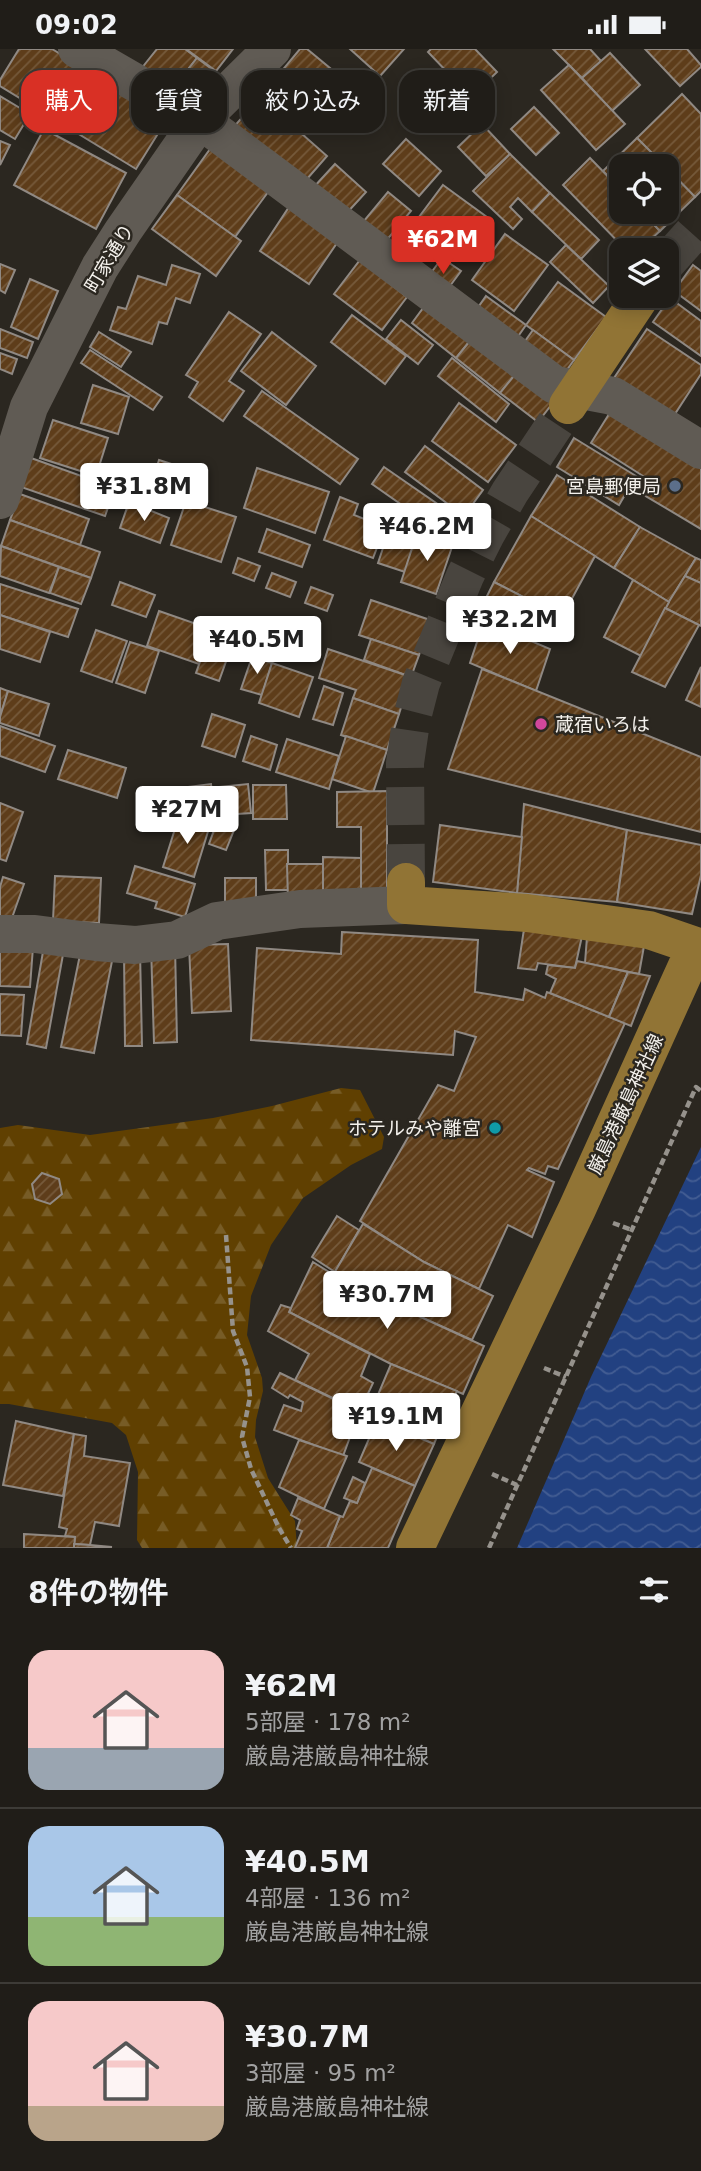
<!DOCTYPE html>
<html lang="ja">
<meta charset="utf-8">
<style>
body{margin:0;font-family:"DejaVu Sans","Noto Sans JP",sans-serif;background:#282621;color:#f1f3f6;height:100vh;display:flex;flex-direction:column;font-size:26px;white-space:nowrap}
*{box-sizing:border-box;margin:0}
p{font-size:23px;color:#a2a2a2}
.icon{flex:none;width:38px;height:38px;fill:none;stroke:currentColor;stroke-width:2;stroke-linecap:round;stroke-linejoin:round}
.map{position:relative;height:1499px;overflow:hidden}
.details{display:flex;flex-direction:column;background:#201d18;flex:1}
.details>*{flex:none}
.banner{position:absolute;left:21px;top:21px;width:660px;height:63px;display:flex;gap:14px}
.buttons{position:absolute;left:609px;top:105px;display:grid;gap:14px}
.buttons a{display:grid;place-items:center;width:70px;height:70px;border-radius:14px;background:#201d18;box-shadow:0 4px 18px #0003,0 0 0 2px #3d3b37;font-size:35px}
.price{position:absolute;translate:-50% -60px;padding:0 16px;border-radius:7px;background:#fff;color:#222;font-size:23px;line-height:46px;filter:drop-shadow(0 2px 4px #0008)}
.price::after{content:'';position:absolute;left:50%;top:42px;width:21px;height:16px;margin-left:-10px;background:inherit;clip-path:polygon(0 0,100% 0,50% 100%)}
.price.active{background:#d93025;color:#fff}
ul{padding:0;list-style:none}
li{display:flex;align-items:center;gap:21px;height:175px;padding:0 28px}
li+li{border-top:2px solid #3d3b37}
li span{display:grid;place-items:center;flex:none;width:196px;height:140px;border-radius:21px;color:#555}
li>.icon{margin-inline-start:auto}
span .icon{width:84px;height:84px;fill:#fffc;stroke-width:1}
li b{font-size:30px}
h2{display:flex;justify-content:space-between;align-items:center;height:84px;padding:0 28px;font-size:30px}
.pill{padding:0 24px;border-radius:21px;background:#201d18;box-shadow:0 4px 18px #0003,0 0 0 2px #3d3b37;font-size:24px;line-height:63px}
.pill.active{background:#d93025;color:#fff}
.status{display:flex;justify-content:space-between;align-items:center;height:49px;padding:0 35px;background:#201d18;direction:ltr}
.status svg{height:19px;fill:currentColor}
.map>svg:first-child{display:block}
.forest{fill:url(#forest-firs)}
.water{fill:url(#water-waves)}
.building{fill:url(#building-hatch);stroke:#908983;stroke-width:2}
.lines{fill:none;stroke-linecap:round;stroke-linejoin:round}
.major-tunnel{stroke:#49453f;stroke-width:38;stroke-dasharray:38 19;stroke-linecap:butt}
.path{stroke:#96928c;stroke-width:4.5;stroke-dasharray:7 3.5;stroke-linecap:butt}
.minor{stroke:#605b54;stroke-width:38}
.major{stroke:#917435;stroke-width:38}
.service-dot{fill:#5c6f8a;stroke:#2b2720;stroke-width:2.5}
.hotel-dot{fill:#d1479c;stroke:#2b2720;stroke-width:2.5}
.culture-dot{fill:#0f9aa8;stroke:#2b2720;stroke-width:2.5}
.labels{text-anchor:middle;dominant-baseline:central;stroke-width:5;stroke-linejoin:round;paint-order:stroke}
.street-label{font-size:19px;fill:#f4f1ec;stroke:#2b2720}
.poi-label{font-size:19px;fill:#f4f1ec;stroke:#2b2720;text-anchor:end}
</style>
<div class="status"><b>09:02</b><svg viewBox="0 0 49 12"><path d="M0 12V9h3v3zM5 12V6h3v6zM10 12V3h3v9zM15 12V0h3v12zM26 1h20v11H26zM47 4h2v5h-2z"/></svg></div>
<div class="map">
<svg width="701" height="1499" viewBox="0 0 701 1499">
<defs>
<pattern id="forest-firs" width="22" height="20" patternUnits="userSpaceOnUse" patternTransform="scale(1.75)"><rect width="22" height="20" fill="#604001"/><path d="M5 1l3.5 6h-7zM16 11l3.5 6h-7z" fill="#775c26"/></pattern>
<pattern id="water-waves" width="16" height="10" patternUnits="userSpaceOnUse" patternTransform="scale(1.75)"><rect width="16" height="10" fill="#224181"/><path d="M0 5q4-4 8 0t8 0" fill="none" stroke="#435d93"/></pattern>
<pattern id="building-hatch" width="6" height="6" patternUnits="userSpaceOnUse" patternTransform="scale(1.75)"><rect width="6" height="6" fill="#5e3d1a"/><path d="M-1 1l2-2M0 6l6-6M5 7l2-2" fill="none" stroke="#765a3b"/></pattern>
</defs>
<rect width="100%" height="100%" fill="#2b2720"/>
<polygon class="forest" points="341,1039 360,1041 384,1088 382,1100 351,1116 303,1149 271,1196 251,1247 247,1286 262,1329 263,1342 256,1371 255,1388 268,1429 295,1472 297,1499 142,1499 137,1491 138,1423 126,1386 112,1374 9,1355 0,1355 0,1079 18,1076 90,1086 213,1069 272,1057"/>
<polygon class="water" points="701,1098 701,1499 517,1499 591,1328"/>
<g class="building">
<polygon points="19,0 52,0 167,70 136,120 0,37 0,31"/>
<polygon points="157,0 185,0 197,9 170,43 141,20"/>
<polygon points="186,0 233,0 216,22"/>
<polygon points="300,0 307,0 348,34 305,85 260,48"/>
<polygon points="350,0 404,0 380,27"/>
<polygon points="431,0 475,0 497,23 471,48 428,3"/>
<polygon points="553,0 590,0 601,12 582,29"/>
<polygon points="645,0 687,0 701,16 701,18 680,37"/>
<polygon points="610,4 640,36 612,62 582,29"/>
<polygon points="197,9 225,30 199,64 171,42"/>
<polygon points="569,16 625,75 596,101 541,41"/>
<polygon points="682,45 701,65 701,142 695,148 637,89"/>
<polygon points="0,47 30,65 15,90 0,81"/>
<polygon points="260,48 327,107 300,138 233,79"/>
<polygon points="534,58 559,84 536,106 511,80"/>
<polygon points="482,75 510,105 486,127 458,98"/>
<polygon points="44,80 126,124 96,180 14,136"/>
<polygon points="637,89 665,117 621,117 621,141 603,122"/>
<polygon points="406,90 441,122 419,147 383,115"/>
<polygon points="0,92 10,96 0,116"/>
<polygon points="213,96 271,139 235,188 177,146"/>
<polygon points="510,105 550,144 532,163 518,149 510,158 522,170 513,180 473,142"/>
<polygon points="590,109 621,141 621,163 642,163 660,182 639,201 626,201 563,136"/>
<polygon points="335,115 366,143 344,167 313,139"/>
<polygon points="667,119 695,148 660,182 642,163 667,163"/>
<polygon points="443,136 491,171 461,211 413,176"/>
<polygon points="388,143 411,162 386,192 363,173"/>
<polygon points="550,144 599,191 581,210 532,163"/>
<polygon points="177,146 241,192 216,227 152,180"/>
<polygon points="289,158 339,191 309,235 260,202"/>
<polygon points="505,185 548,216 514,262 472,231"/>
<polygon points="566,196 609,237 593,254 550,213"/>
<polygon points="442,209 461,222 444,245 425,232"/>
<polygon points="360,211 407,248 382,281 334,245"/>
<polygon points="0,215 15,221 5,244 0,241"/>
<polygon points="172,216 200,225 190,254 176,249 167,275 159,273 152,295 110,281 118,258 126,260 138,227 166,236"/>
<polygon points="693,216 701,222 701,262 674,242"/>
<polygon points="30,230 58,242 38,290 11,278"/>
<polygon points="558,233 606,268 574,311 526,276"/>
<polygon points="486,247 526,276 512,296 472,267"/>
<polygon points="670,249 701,272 701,307 653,273"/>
<polygon points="429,251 474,287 456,309 412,274"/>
<polygon points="229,263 261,285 229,332 244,342 223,372 189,348 198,333 186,326"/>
<polygon points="352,266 406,307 385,335 331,293"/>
<polygon points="401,271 433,296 418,315 386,290"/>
<polygon points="0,280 33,293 27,309 0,299"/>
<polygon points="647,280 701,316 701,325 671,371 612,332"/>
<polygon points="533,281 574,311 559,332 518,302"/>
<polygon points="99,283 131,303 121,318 90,298"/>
<polygon points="272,283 316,317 286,356 241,322"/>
<polygon points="474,287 518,322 500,344 456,309"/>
<polygon points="90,301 162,348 153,361 81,314"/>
<polygon points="0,304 17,310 12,325 0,320"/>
<polygon points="452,309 509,355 496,373 438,327"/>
<polygon points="518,322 555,351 538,373 500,344"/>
<polygon points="93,336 129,348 118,385 81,374"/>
<polygon points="262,342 358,410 340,435 244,367"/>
<polygon points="459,354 516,396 488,433 432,392"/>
<polygon points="614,357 701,409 701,480 644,446 651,432 591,394"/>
<polygon points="53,371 108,389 96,427 40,409"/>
<polygon points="574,389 636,427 619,456 557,418"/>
<polygon points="425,397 483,441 464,467 405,423"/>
<polygon points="31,409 115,439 105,467 21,438"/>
<polygon points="159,411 199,424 191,449 151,436"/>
<polygon points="384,418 468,476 456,494 372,435"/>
<polygon points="257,419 329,443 315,484 244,459"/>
<polygon points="557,426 640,478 614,519 531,467"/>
<polygon points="20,445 89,470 80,496 10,471"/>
<polygon points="340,448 358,455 354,466 385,478 373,509 324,491"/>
<polygon points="186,452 236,468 221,513 171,496"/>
<polygon points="129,453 169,469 160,494 120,479"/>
<polygon points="394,466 420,475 405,523 378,514"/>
<polygon points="531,467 595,507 562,568 494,533"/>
<polygon points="10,471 100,503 91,529 1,497"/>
<polygon points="640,478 696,509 669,553 614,519"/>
<polygon points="267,480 310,496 302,518 259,503"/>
<polygon points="417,484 453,495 436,545 401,533"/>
<polygon points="1,497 59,518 49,544 0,527"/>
<polygon points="238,509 260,517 254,532 233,524"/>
<polygon points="696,509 701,511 701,534 685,527"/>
<polygon points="59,518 91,529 81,555 50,544"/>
<polygon points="272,524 296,533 290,548 266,539"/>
<polygon points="685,527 701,534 701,577 665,559"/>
<polygon points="633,531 669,553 641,607 604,588"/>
<polygon points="120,533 155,546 146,568 112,556"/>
<polygon points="494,533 562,568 552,588 482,557"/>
<polygon points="0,535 78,560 68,588 0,566"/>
<polygon points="311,538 333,546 327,562 305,554"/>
<polygon points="371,551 430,571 419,606 359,586"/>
<polygon points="665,559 699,576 665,638 632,623"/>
<polygon points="159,562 211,580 199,615 147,597"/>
<polygon points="0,566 50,583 40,613 0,600"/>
<polygon points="215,571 238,579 219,632 196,624"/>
<polygon points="484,572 550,600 536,642 470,614"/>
<polygon points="260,578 282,585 272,614 250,608"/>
<polygon points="96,581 127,592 112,633 81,622"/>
<polygon points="371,590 419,606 411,628 364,611"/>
<polygon points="130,593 159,602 145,644 116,634"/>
<polygon points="328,600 411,628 399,665 353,649 356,641 319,629"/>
<polygon points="252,608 272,614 262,646 241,640"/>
<polygon points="272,614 313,628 299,668 259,654"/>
<polygon points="701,618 701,658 686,651"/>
<polygon points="482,620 701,708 701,783 448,720"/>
<polygon points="324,637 343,644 333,676 313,670"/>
<polygon points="0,639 8,642 0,668"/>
<polygon points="8,642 49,655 39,687 0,674 0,668"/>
<polygon points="353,649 399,665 387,701 341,686"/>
<polygon points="212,665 245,676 235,708 202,697"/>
<polygon points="0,677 55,697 45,723 0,707"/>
<polygon points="251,687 277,696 270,721 243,712"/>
<polygon points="346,687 387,701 373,744 332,730"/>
<polygon points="287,690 339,707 329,740 276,723"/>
<polygon points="68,701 126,719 117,749 58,730"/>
<polygon points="211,735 214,760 182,764 179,739"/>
<polygon points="248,735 251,764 223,766 220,738"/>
<polygon points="253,736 286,736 287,770 253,770"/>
<polygon points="387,742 387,850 361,850 361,778 337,778 337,743"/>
<polygon points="0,754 23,763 6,812 0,810"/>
<polygon points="524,755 627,781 617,853 517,844"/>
<polygon points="206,765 236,776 226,801 209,795 217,773 205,769"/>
<polygon points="179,767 210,776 194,828 163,818"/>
<polygon points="440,776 522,788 517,844 433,833"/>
<polygon points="627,781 701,796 701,826 692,865 617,853"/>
<polygon points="265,801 288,801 288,841 266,841"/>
<polygon points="323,808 361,809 361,850 323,851"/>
<polygon points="287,815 323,815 323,851 288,851"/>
<polygon points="135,817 195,835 185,868 155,859 157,853 127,844"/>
<polygon points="55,827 101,829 99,874 53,872"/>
<polygon points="3,828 24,835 8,880 0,877 0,838"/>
<rect x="225" y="829" width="31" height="34"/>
<polygon points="524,880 582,887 575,919 538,914 536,921 518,919"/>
<polygon points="342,883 478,891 475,943 523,951 525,940 545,949 547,943 625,974 558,1120 548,1117 545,1125 529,1119 527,1121 554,1133 532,1188 508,1176 479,1240 424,1213 360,1172 438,1036 454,1042 476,988 455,982 453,1006 251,991 257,899 341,905"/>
<polygon points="587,888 644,897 639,925 585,914"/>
<polygon points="0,895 33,898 30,938 0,937"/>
<polygon points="228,895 231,962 192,964 189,896"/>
<polygon points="175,896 177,993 154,994 151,897"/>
<polygon points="44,897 64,900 46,999 27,995"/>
<polygon points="81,901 113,907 94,1004 61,998"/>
<polygon points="140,902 142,997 125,997 124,903"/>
<polygon points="577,912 628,923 609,968 550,944 556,930 546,925 548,916 575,919"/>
<polygon points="628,923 650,927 631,977 609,968"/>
<polygon points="0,945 24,946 21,987 0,986"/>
<polygon points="42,1124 59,1130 62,1145 50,1155 35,1150 32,1135"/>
<polygon points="337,1167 359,1181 335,1223 312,1208"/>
<polygon points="363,1175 424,1213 493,1247 472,1291 401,1259 396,1265 333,1226"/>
<polygon points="313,1213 396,1265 401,1259 484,1297 463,1345 391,1315 289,1263"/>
<polygon points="281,1256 291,1259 289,1263 370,1305 361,1327 373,1334 360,1362 295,1331 309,1305 268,1282"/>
<polygon points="391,1315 457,1342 434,1395 369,1367"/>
<polygon points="280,1324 377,1371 370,1387 353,1380 343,1407 274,1381 284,1356 301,1362 303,1353 290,1346 288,1349 272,1339"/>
<polygon points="377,1371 434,1395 415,1437 359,1413"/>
<polygon points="16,1372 74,1385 63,1447 3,1436"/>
<polygon points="74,1385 86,1387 84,1407 130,1414 119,1477 95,1473 90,1496 74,1495 75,1488 65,1487 67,1480 59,1478"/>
<polygon points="299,1391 347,1407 324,1460 279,1438"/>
<polygon points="372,1419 415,1437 388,1499 327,1499 340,1467 343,1468 350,1452 357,1454"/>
<polygon points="353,1428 365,1434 357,1454 344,1449"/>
<polygon points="298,1449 340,1467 327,1499 295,1499 302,1482 297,1480 300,1471 291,1466"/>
<polygon points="24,1485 75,1488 74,1499 24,1499"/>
<polygon points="74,1495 90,1496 112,1498 74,1499"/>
</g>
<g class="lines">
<g class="major-tunnel">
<polyline points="667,213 701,175"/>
<polyline points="406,833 405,714 411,673 421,634 465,527 486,485 510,443 568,356"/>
</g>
<g class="path">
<polyline points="613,1174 632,1181"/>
<polyline points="226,1186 233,1282 247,1318 250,1348 242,1388 251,1420 279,1479 291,1499"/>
<polyline points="544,1319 566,1328"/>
<polyline points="492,1425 517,1436"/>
<polyline points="489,1499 696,1038 701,1042"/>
</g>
<g class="minor">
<polyline points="77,0 200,71 555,336 613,347 701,401"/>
<polyline points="0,451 29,358 100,218 123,182 200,71 272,0"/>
<polyline points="0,885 35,885 96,893 135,896 177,891 217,872 300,860 406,856"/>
</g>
<g class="major">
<polyline points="568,356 641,247"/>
<polyline points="406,833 406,856 527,864 649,881 696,897 577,1160 415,1499"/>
</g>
</g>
<circle class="service-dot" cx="675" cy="437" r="7"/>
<circle class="hotel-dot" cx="541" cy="675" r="7"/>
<circle class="culture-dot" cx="495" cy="1079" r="7"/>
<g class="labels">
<g class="street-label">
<text transform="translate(109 209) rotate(-59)">町家通り</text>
<text transform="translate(625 1055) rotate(-65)">厳島港厳島神社線</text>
</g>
<g class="poi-label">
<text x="661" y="437">宮島郵便局</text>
<text x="555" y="675" text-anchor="start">蔵宿いろは</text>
<text x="481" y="1079">ホテルみや離宮</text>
</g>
</g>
</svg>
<div class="buttons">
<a><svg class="icon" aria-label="locate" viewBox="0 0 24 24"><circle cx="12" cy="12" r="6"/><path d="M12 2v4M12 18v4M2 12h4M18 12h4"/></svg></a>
<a><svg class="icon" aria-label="layers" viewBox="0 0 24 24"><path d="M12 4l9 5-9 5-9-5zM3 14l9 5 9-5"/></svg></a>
</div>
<b class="price active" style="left:443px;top:227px">¥62M</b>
<b class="price" style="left:144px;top:474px">¥31.8M</b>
<b class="price" style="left:427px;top:514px">¥46.2M</b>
<b class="price" style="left:510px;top:607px">¥32.2M</b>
<b class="price" style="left:257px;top:627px">¥40.5M</b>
<b class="price" style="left:187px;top:797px">¥27M</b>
<b class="price" style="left:387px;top:1282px">¥30.7M</b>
<b class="price" style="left:396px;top:1404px">¥19.1M</b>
<div class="banner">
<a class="pill active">購入</a>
<a class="pill">賃貸</a>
<a class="pill">絞り込み</a>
<a class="pill">新着</a>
</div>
</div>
<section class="details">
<h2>8件の物件<svg class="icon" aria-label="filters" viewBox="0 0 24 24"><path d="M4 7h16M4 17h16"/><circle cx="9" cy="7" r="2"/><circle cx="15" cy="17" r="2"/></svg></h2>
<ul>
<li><span style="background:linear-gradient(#f6c9c9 70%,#9aa5b1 0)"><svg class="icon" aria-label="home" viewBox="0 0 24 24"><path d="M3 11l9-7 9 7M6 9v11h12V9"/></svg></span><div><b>¥62M</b><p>5部屋 · 178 m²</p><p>厳島港厳島神社線</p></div></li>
<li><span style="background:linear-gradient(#a9c7e8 65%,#8fb573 0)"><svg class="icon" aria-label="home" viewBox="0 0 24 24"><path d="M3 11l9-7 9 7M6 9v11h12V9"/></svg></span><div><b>¥40.5M</b><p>4部屋 · 136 m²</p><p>厳島港厳島神社線</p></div></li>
<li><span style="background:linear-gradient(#f6c9c9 75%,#b9a48a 0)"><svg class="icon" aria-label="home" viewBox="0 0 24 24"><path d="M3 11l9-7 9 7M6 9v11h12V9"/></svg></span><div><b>¥30.7M</b><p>3部屋 · 95 m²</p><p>厳島港厳島神社線</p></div></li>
</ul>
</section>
